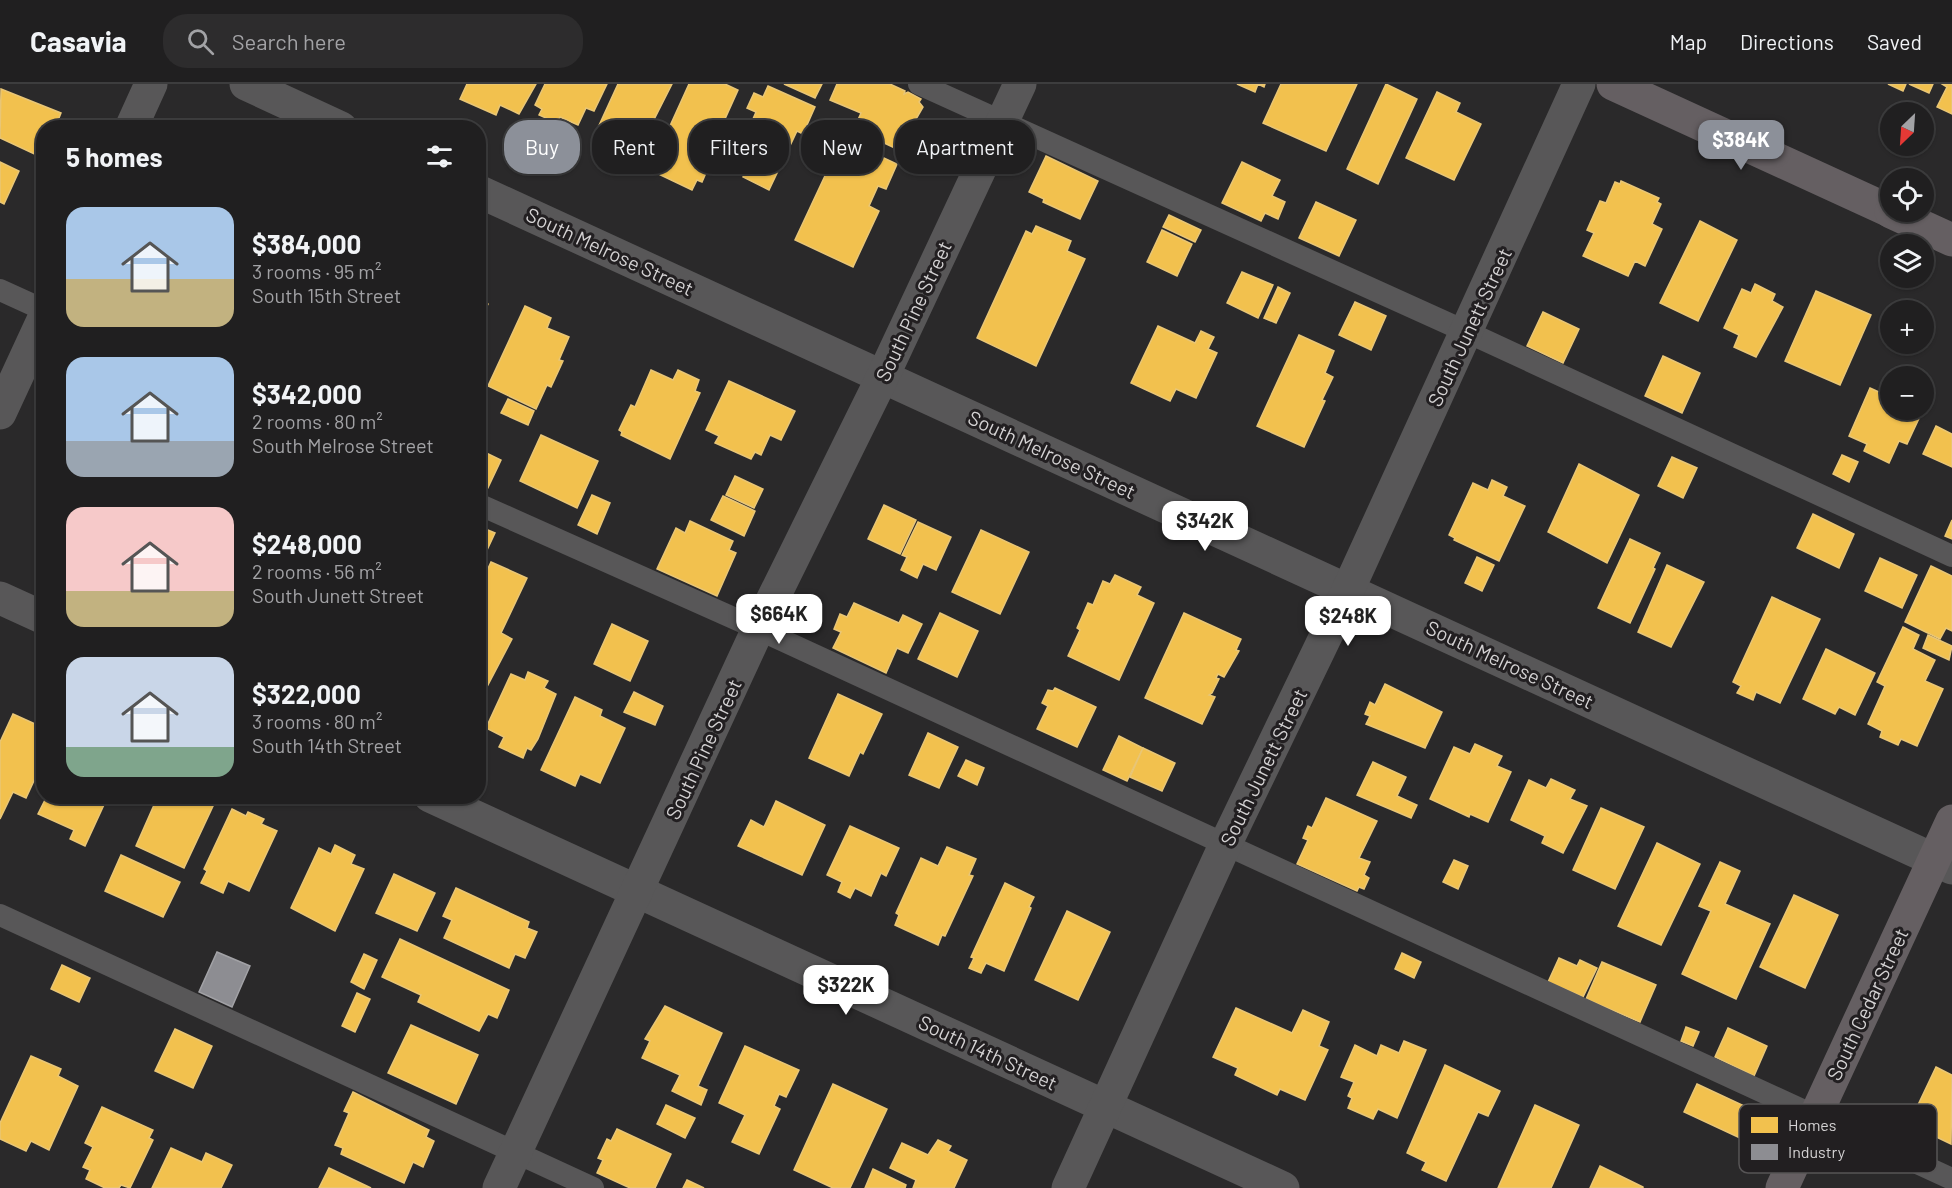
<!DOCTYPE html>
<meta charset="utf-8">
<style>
body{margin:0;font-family:Barlow,sans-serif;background:#2d2c2d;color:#f1f3f6;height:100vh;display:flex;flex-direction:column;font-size:22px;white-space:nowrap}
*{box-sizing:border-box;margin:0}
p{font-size:20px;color:#a2a2a5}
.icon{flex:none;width:33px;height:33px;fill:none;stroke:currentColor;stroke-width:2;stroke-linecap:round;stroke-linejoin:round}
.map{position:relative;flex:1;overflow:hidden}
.drawer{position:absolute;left:36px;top:36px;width:450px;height:684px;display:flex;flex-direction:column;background:#201f20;border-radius:24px;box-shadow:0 2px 4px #0004,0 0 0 2px #3d3d3e}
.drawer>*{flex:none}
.top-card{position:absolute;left:504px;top:36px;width:570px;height:54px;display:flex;gap:12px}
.needle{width:39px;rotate:205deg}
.fabs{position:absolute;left:1880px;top:18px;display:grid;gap:12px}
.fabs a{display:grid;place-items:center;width:54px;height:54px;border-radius:50%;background:#201f20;box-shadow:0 2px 4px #0004,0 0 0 2px #3d3d3e;font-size:30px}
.price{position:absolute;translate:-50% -51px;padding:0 14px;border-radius:12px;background:#fff;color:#222;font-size:20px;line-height:39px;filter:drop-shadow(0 2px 3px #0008)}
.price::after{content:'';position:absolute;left:50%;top:36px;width:18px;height:14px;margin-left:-9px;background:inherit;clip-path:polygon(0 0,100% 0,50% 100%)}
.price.on{background:#8c9099;color:#fff}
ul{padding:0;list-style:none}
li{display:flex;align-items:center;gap:18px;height:150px;padding:0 30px}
li span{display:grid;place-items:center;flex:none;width:168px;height:120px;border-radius:18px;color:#555}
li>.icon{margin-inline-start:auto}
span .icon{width:72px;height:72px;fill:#fffc;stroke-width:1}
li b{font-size:26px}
h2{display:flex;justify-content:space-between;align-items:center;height:72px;padding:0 30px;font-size:26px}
.tag{padding:0 21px;border-radius:24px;background:#201f20;box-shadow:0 2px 4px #0004,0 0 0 2px #3d3d3e;font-size:21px;line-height:54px}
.tag.on{background:#8c9099;color:#fff}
header{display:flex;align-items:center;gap:36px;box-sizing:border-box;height:84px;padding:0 30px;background:#201f20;border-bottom:2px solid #3d3d3e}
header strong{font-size:28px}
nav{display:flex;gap:33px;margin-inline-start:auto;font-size:21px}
.search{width:420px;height:54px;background:#2d2c2d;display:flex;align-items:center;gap:15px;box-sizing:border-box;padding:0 21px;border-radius:24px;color:#a2a2a5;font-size:22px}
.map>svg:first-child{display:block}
.homes{fill:#f2c14e;stroke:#e9c676;stroke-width:1.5}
.industry{fill:#8d8d92;stroke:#a2a2a6;stroke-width:1.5}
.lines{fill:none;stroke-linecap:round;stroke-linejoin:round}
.lane{stroke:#585758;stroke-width:22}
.street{stroke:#585758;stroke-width:33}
.secondary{stroke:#655f62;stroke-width:33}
.labels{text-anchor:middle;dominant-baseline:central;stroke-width:6;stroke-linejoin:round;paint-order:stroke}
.street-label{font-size:20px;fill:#d4d2d3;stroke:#221f21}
.key{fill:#221f21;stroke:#575556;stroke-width:1.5}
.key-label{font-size:16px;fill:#d4d2d3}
</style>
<header>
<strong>Casavia</strong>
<div class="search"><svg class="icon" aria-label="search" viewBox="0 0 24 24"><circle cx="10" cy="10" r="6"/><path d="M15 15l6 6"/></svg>Search here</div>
<nav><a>Map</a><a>Directions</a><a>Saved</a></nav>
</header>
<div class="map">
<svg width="1952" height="1104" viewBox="0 0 1952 1104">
<rect width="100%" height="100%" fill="#2a292a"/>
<g class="homes">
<polygon points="467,0 536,0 519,30 500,21 496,31 460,15"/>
<polygon points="545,0 607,0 594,27 586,24 578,41 560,33 557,39 539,31 542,25 535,21"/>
<polygon points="618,0 672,0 637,69 628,65 624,73 600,62 604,52 596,48"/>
<polygon points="689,0 725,0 738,6 711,66 715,68 702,98 697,96 692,106 654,88 659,77 655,75"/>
<polygon points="784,0 822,0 815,14"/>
<polygon points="837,0 890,0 905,7 904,10 908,8 921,15 919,18 923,23 912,42 917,45 912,55 907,53 904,66 901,67 854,45 861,29 830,16"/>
<polygon points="1237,0 1265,0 1264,3 1258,0 1255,8"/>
<polygon points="1281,0 1357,0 1326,67 1263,39"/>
<polygon points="1386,0 1417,15 1378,100 1347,85"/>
<polygon points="1888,0 1906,0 1903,7"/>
<polygon points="1909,0 1933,0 1929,9"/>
<polygon points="1952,0 1952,30 1937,23 1947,3 1942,0"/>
<polygon points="768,2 815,23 803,50 797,47 769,106 743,93 748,82 735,75 743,57 738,55 744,42 749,44 756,28 747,24 754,9 763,13"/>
<polygon points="1,5 61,29 55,44 44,44 44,68 41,73 0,54"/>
<polygon points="1437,8 1460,19 1456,28 1481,40 1454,96 1406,74"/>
<polygon points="856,61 897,80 886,105 878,102 869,122 879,127 853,183 795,156 831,79 845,85"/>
<polygon points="1046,72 1098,97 1080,135 1043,118 1044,115 1029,108"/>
<polygon points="0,78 19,87 4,120 0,118"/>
<polygon points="1242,78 1280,96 1272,112 1285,118 1278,135 1265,129 1261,137 1222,119"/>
<polygon points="1621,97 1659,114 1657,118 1661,120 1652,140 1662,145 1645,182 1635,177 1628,192 1583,172 1594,149 1587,146 1600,117 1606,119 1615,98 1620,100"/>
<polygon points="1316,118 1356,136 1339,172 1299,154"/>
<polygon points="1169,131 1201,146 1195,158 1163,143"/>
<polygon points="1700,137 1737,156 1698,237 1660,219"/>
<polygon points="1036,142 1071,157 1067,167 1085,175 1036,282 977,254 1026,147 1032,150"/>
<polygon points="1162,146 1192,160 1177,192 1147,178"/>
<polygon points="1242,188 1273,201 1258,234 1227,219"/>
<polygon points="1755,200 1775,210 1772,217 1783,223 1756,273 1734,263 1739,251 1724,244 1742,205 1751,209"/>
<polygon points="1278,203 1290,209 1276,239 1264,234"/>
<polygon points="478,206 488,220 478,240"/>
<polygon points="1816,207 1871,231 1840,301 1785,277"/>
<polygon points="1355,218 1386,232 1371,266 1339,251"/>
<polygon points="525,222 551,234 547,244 569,253 559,276 563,277 551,303 547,301 536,325 488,302"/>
<polygon points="1543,228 1579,245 1563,279 1527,262"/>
<polygon points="1158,242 1195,259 1201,247 1214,253 1208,265 1217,269 1196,314 1176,305 1170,317 1131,299"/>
<polygon points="1299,251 1334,267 1325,289 1333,293 1322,316 1325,317 1304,363 1257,342"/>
<polygon points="1663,272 1700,289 1682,329 1645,312"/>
<polygon points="651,286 673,296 678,286 699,296 695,307 700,309 670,375 621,351 622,348 619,346 631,321 635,323"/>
<polygon points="729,297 795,327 781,356 770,351 761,371 755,368 751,375 715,359 719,352 706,346"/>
<polygon points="1870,304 1890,313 1890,326 1916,326 1922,328 1907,360 1899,357 1889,379 1864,367 1867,360 1849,352"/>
<polygon points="508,315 534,327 528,341 501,329"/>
<polygon points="1936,342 1952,350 1952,383 1923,370"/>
<polygon points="541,351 598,377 577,424 520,397"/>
<polygon points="478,365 501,376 485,410 478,406"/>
<polygon points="1842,371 1858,378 1849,398 1833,390"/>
<polygon points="1672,373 1697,384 1683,414 1658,402"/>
<polygon points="1579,380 1639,411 1607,479 1548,448"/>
<polygon points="735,392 763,405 754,424 726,411"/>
<polygon points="1492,396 1507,403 1503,412 1525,422 1499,477 1454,456 1455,454 1449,451 1473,399 1488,406"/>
<polygon points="592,411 610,419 597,450 578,441"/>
<polygon points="723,412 755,427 744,452 711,436"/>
<polygon points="884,421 916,436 900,470 868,455"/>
<polygon points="1813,430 1854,450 1839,484 1797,464"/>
<polygon points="1952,436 1952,455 1945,452"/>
<polygon points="690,437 733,457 729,466 736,469 717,512 657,485 676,444 685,449"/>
<polygon points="918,438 951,453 936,486 923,480 917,494 901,486 907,473 902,471"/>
<polygon points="478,442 495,449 480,481 478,480"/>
<polygon points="981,446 1029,468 1000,530 952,508"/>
<polygon points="1630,455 1660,469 1653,484 1655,485 1630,539 1598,524"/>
<polygon points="1477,473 1494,481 1482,507 1465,499"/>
<polygon points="1880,474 1917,491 1902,524 1865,507"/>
<polygon points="491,478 527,494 501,549 512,555 478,620 478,506"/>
<polygon points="1667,481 1704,498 1671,563 1638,548"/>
<polygon points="1931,482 1952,492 1952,547 1946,544 1940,555 1905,538"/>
<polygon points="1115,491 1141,503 1137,511 1154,519 1119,596 1068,572 1080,546 1077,544 1088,519 1093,521 1103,497 1110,500"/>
<polygon points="1772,513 1820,535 1780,619 1756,608 1753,616 1737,609 1741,602 1733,598"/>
<polygon points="854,519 899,539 903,531 922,540 908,569 897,564 886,589 833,564 841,548 834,545 840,530 847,533"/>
<polygon points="940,529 978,547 957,593 918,575"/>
<polygon points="1184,529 1241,555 1236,566 1239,567 1224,593 1218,590 1216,594 1219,595 1212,609 1209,611 1215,613 1202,640 1145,614"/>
<polygon points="612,540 648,557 630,597 594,580"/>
<polygon points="1903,543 1919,551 1913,565 1935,576 1925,597 1943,605 1917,662 1901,655 1898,661 1880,653 1882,647 1868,640 1885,602 1877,598"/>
<polygon points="1928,551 1952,562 1949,576 1923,564"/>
<polygon points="1826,565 1875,589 1855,631 1839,623 1835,630 1803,615"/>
<polygon points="528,588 548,597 544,604 556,610 538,655 531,666 527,664 523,674 499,663 504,653 486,644 511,590 525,596"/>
<polygon points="1385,600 1442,628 1425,664 1366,640 1370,632 1365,630 1370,618 1375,621"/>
<polygon points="1055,604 1096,623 1077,663 1037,645 1048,622 1042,619 1048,606 1053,607"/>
<polygon points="634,608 663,622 655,641 624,628"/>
<polygon points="838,610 882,630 863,670 860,668 849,692 809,674"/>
<polygon points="575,613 602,626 600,632 625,644 600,699 580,690 575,702 541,686"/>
<polygon points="13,630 44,644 44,675 26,714 13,708 0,735 0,658"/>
<polygon points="928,649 958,663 939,704 909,691"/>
<polygon points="1119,652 1143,664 1127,697 1103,686"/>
<polygon points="1475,660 1502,672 1497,682 1511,688 1488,738 1470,730 1469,733 1430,715 1454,663 1470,670"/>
<polygon points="1143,664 1175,679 1162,707 1130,693"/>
<polygon points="966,676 984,684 977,701 958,692"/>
<polygon points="1373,678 1406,693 1397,712 1417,721 1411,734 1357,711"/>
<polygon points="1551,695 1575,706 1570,715 1587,722 1563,769 1542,759 1545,752 1511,736 1529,696 1546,704"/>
<polygon points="47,712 108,712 85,762 70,755 74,746 38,730"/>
<polygon points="158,712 193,712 213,722 184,784 136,762"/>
<polygon points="1326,714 1377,737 1359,774 1370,778 1364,791 1369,794 1364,805 1359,803 1357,807 1297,780 1308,756 1303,754 1308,742 1312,744"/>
<polygon points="776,717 825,741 802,791 738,762 751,736 764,743"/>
<polygon points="1601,724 1644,743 1615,805 1573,786"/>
<polygon points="232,725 246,732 248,728 264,735 261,740 277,747 249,807 228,797 223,809 201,799 207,787 204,785"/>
<polygon points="850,742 899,764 886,792 881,789 871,812 855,804 850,814 838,808 842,798 827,791"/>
<polygon points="1657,759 1700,780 1661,861 1618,842"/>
<polygon points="335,761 355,771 351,780 364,785 335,847 291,824 319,764 331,770"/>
<polygon points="947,763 976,775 969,791 973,792 945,852 942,851 938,861 895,841 899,831 896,829 921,774 938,782"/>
<polygon points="121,771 180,798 163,833 105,807"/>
<polygon points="1454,776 1468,782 1458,805 1443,798"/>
<polygon points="1720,778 1740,787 1725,820 1770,840 1736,915 1682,890 1711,827 1699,822"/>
<polygon points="394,790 435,809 417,847 376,829"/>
<polygon points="1005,799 1034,813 1029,823 1031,824 1004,887 986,879 981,889 969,884 974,874 971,873"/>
<polygon points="456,804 529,838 527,844 537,848 525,874 515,870 509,884 444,854 452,836 443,832"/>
<polygon points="1794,811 1838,831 1805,904 1760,883"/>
<polygon points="1067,827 1110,848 1078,916 1035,896"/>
<polygon points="400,855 509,906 497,934 488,930 479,947 418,918 421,911 382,893"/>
<polygon points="1402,869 1421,878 1414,894 1395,885"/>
<polygon points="364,870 377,876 364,905 351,898"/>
<polygon points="1559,874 1577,882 1580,876 1597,884 1583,913 1548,898"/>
<polygon points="1602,878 1656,901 1640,938 1586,915"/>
<polygon points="62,881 90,894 79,918 51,905"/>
<polygon points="357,909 370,915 355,948 342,942"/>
<polygon points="665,922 722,949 698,1002 707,1006 701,1021 672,1007 680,991 642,974 650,957 645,955"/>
<polygon points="1236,924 1292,949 1303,926 1329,938 1319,962 1328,966 1305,1016 1280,1005 1277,1011 1235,991 1238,984 1213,973"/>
<polygon points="411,941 478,971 456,1020 388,989"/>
<polygon points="1686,943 1699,948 1693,962 1681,957"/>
<polygon points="1728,944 1767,962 1754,992 1715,973"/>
<polygon points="175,945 212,962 193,1004 155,987"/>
<polygon points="1404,957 1426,966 1397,1034 1378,1025 1373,1035 1348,1024 1352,1014 1348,1012 1354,998 1341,993 1355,961 1377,972 1381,961 1399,969"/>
<polygon points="745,962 799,986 786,1013 779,1010 774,1022 780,1025 759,1070 732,1058 745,1031 719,1019"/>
<polygon points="31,972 61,985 58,992 78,1002 49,1066 31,1057 26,1067 0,1055 0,1039"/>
<polygon points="1445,981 1500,1007 1488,1032 1478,1028 1446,1097 1422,1086 1426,1078 1407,1069"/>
<polygon points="1936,983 1952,991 1951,1060 1909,1040"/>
<polygon points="833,1000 887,1025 850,1104 833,1104 794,1086"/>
<polygon points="1697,1000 1753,1026 1740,1054 1684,1028"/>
<polygon points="353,1008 429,1046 426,1053 434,1057 423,1083 413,1078 404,1099 341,1070 343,1064 335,1061 349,1029 344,1027"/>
<polygon points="666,1021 695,1034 685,1054 657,1040"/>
<polygon points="1535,1021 1579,1041 1551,1104 1498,1104"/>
<polygon points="102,1023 153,1046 149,1054 153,1056 130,1104 121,1101 119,1104 105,1104 86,1095 90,1086 83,1083 93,1063 85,1059"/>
<polygon points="617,1045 671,1070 655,1104 630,1104 597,1089 603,1076 598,1074 607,1055 611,1057"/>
<polygon points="938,1056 951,1062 948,1067 967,1076 954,1104 913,1104 916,1096 890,1084 902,1059 928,1071"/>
<polygon points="171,1064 202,1078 206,1069 232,1081 221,1104 152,1104"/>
<polygon points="1600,1082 1643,1103 1643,1104 1590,1104"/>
<polygon points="329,1084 371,1104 319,1104"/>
<polygon points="873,1085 906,1101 905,1104 865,1104"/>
<polygon points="687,1096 704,1104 683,1104"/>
</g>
<polygon class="industry" points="217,868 250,882 232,923 199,908"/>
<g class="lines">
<g class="lane">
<polyline points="919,0 1467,248 1952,472"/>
<polyline points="0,206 44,226"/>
<polyline points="478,420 758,545 1952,1095"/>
<polyline points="0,831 593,1104"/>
</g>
<g class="street">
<polyline points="246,0 341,44"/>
<polyline points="131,44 151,0"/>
<polyline points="478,107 1952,784"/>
<polyline points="0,329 44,234"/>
<polyline points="0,514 44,534"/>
<polyline points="430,712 1283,1104"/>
<polyline points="499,1104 758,545 883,292 1020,0"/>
<polyline points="1068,1104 1225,761 1348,506 1579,0"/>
</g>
<g class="secondary">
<polyline points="1613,0 1890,127"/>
<polyline points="1891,128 1952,156"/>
<polyline points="1782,1104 1952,737"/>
</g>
</g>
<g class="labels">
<g class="street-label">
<text transform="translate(610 167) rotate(25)">South Melrose Street</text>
<text transform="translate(913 227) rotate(-65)">South Pine Street</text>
<text transform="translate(1469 243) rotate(-65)">South Junett Street</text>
<text transform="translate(1052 370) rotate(25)">South Melrose Street</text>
<text transform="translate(1510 580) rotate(25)">South Melrose Street</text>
<text transform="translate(703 665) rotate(-65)">South Pine Street</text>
<text transform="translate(1263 683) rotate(-64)">South Junett Street</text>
<text transform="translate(1867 920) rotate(-65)">South Cedar Street</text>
<text transform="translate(988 968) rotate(25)">South 14th Street</text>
</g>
</g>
<rect x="1739" y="1020" width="198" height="69" rx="9" class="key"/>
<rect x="1751" y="1033" width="27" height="16" fill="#f2c14e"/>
<rect x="1751" y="1060" width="27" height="16" fill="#8d8d92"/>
<g class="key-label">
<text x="1788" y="1047">Homes</text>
<text x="1788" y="1074">Industry</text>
</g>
</svg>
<div class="fabs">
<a><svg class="needle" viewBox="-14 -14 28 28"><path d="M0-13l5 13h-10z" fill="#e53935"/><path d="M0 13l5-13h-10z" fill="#a2a2a5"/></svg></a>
<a><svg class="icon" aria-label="locate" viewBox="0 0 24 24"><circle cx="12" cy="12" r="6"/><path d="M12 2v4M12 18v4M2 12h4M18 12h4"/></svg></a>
<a><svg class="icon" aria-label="layers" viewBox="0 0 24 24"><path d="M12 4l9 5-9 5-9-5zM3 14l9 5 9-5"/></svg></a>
<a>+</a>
<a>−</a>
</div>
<b class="price on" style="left:1741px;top:87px">$384K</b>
<b class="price" style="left:1205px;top:468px">$342K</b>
<b class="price" style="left:779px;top:561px">$664K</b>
<b class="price" style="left:1348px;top:563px">$248K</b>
<b class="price" style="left:846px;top:932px">$322K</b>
<div class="top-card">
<a class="tag on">Buy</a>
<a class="tag">Rent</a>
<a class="tag">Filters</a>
<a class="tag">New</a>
<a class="tag">Apartment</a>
</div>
<section class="drawer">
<h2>5 homes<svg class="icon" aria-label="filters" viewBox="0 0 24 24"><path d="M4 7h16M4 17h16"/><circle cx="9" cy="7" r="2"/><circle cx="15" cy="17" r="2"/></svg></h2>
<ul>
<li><span style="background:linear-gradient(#a9c7e8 60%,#c2b280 0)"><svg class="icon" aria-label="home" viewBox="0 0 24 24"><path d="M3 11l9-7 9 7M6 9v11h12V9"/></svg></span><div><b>$384,000</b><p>3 rooms · 95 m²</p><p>South 15th Street</p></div></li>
<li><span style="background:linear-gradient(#a9c7e8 70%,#9aa5b1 0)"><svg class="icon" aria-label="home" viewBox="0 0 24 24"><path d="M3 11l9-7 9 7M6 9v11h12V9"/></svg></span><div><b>$342,000</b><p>2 rooms · 80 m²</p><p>South Melrose Street</p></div></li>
<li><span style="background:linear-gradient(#f6c9c9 70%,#c2b280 0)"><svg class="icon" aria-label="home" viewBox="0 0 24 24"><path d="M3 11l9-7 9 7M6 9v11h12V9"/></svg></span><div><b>$248,000</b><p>2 rooms · 56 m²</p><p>South Junett Street</p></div></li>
<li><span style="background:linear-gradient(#c9d6e8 75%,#7fa58c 0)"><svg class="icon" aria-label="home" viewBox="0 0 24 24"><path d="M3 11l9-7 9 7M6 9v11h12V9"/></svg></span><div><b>$322,000</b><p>3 rooms · 80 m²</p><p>South 14th Street</p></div></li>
</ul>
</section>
</div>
